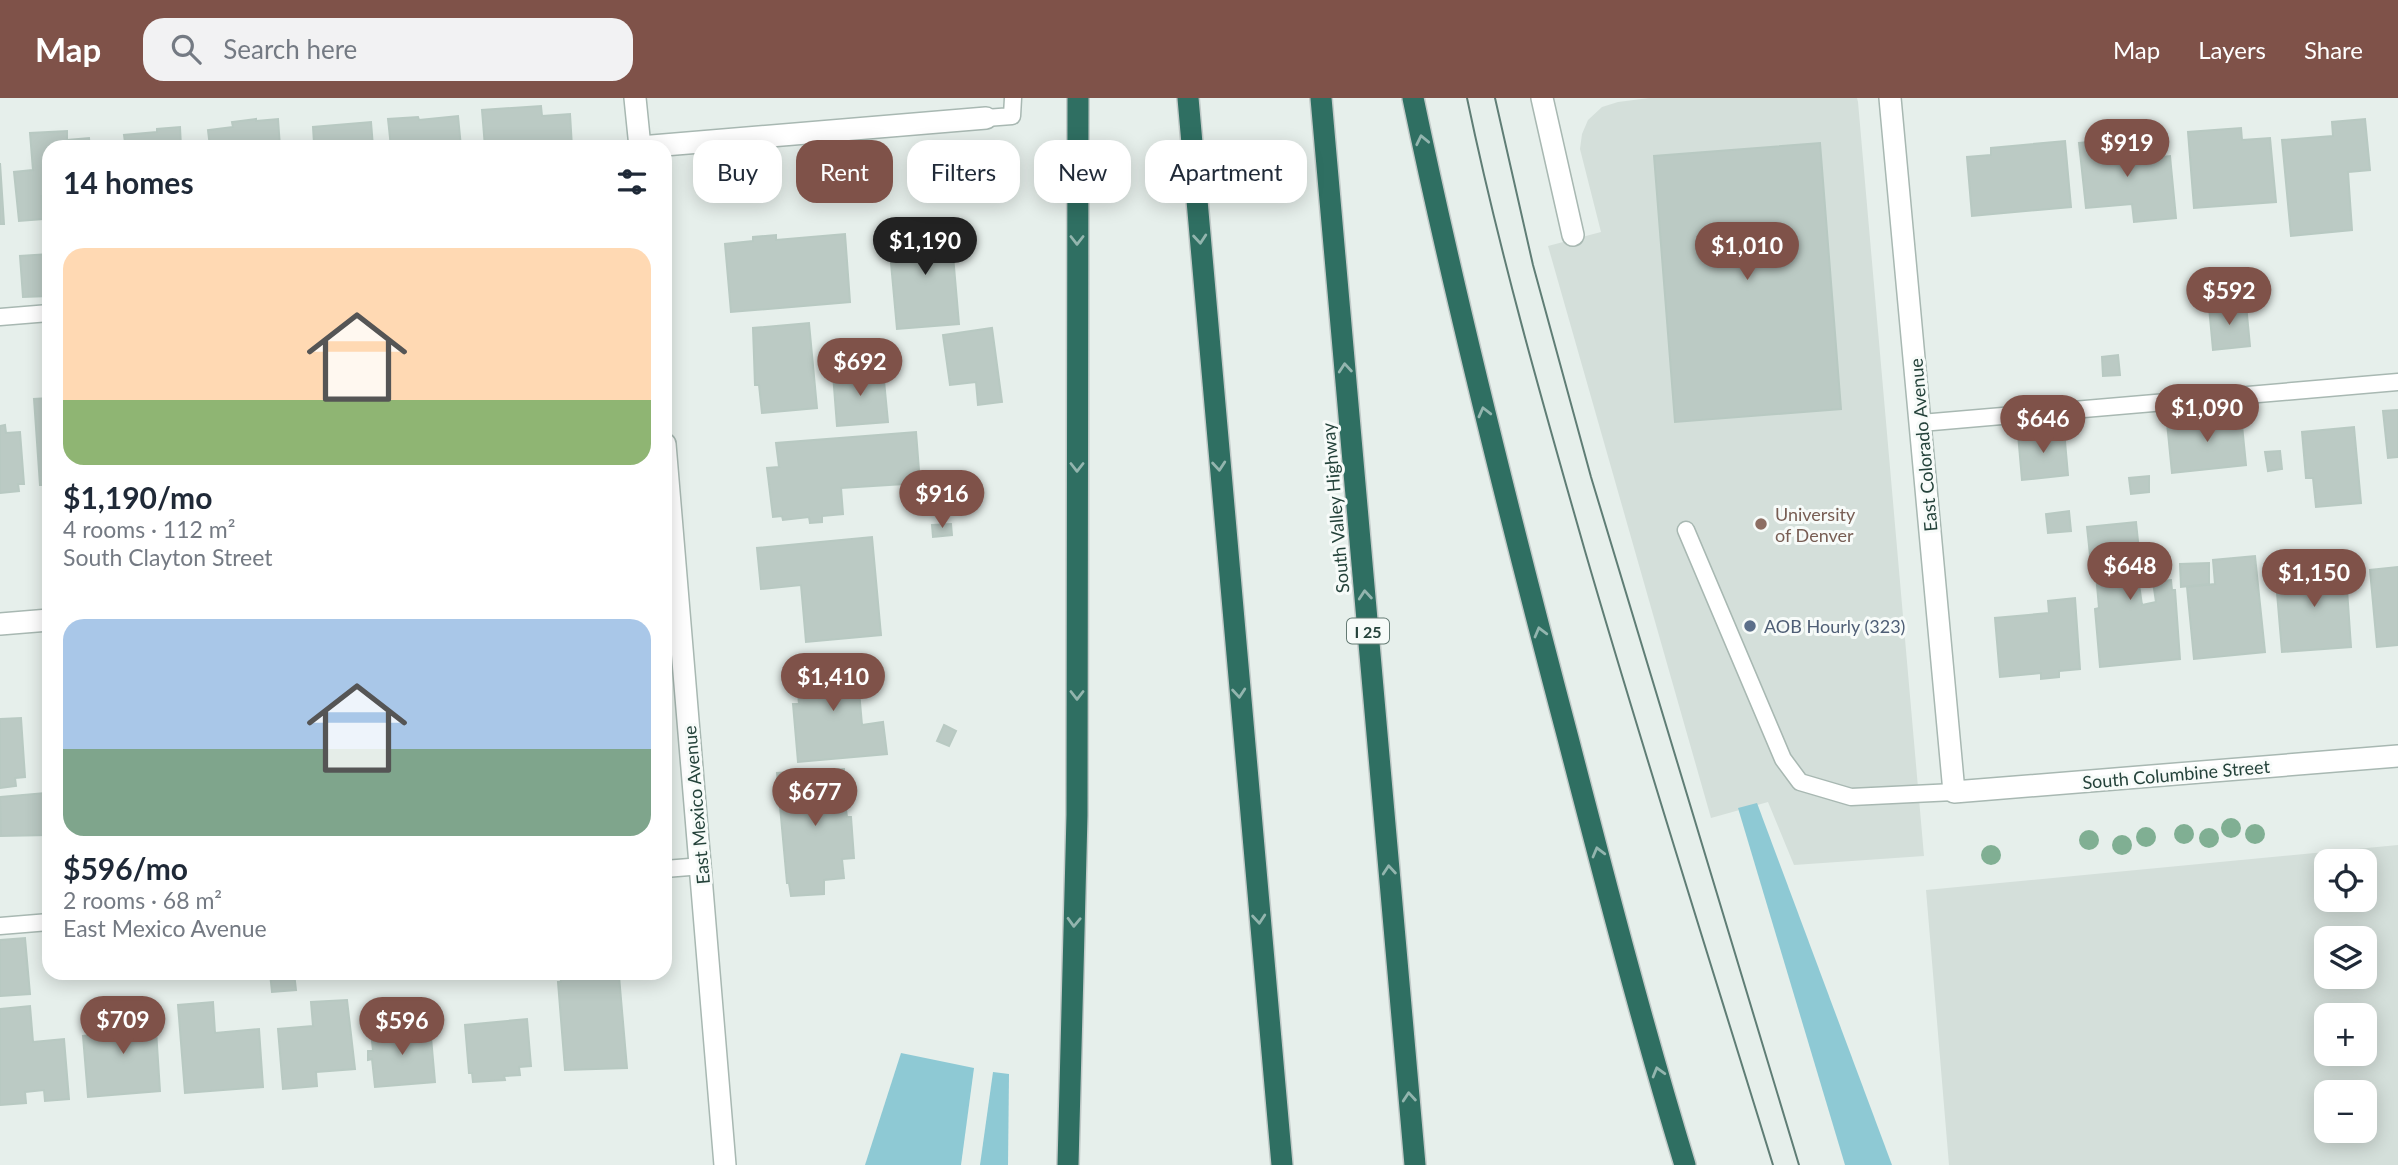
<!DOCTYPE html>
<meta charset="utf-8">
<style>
body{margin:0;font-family:Lato,sans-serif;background:#f2f2f3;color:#1f2937;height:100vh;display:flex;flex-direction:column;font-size:26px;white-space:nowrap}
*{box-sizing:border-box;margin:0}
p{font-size:23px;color:#747a83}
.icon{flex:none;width:38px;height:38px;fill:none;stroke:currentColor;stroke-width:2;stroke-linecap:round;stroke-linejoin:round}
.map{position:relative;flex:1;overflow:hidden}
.side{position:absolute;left:42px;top:42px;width:630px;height:840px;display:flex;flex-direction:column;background:#fff;border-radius:21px;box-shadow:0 4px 18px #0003}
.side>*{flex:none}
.banner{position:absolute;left:693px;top:42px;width:665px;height:63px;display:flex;gap:14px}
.fabs{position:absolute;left:2314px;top:751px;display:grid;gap:14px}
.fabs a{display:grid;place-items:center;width:63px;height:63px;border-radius:14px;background:#fff;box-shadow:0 4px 18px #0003;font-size:35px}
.price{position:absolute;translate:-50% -60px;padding:0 16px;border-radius:24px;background:#7f5249;color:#fff;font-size:23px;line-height:46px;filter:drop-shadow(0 2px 4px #0008)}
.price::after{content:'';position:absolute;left:50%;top:42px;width:21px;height:16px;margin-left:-10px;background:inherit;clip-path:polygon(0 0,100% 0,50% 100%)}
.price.on{background:#222;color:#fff}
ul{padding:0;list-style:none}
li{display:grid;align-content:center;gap:14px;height:371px;padding:0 21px}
li span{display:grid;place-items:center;height:217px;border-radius:21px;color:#555}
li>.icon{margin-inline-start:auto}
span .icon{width:126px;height:126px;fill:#fffc;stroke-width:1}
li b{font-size:30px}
h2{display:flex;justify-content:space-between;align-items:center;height:84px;padding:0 21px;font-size:30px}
.chip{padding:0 24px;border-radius:21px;background:#fff;box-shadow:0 4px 18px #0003;font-size:24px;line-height:63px}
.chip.on{background:#7f5249;color:#fff}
header{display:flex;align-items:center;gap:42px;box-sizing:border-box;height:98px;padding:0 35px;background:#7f5249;color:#fff}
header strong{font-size:33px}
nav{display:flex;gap:38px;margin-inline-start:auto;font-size:24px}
.search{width:490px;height:63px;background:#f2f2f3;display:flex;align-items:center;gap:18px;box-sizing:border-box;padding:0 24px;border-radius:21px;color:#747a83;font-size:26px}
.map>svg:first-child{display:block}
.built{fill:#d4dfda;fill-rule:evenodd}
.water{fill:#8ec9d4}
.building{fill:#bbcac4;stroke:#b8c9c2;stroke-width:2}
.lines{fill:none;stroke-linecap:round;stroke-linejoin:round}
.service-casing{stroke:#a8b8b2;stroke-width:19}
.minor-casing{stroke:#a8b8b2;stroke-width:24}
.tertiary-casing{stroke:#a8b8b2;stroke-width:24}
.motorway-casing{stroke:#c2cac8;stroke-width:24}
.service{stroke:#fff;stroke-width:16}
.minor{stroke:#fff;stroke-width:21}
.tertiary{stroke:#fff;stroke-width:21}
.motorway{stroke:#2f6f62;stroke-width:21}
.tram{stroke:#5f7d75;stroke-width:2}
.tree{fill:#80af93}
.oneway{stroke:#93b5ae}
.education-dot{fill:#8d6e63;stroke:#f7fbf9;stroke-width:2.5}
.service-dot{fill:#5c6f8a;stroke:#f7fbf9;stroke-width:2.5}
.labels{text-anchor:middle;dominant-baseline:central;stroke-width:6;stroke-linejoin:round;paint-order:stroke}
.shield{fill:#f7fbf9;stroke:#637a73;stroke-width:2}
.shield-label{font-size:16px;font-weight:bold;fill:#24423a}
.street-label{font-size:18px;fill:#24423a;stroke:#f7fbf9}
.education-label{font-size:18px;fill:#785e54;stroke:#f7fbf9;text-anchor:start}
.service-label{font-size:18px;fill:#4e5e75;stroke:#f7fbf9;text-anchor:start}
</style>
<header>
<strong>Map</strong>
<div class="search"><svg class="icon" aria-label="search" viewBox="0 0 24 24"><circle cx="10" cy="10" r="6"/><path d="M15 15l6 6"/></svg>Search here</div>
<nav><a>Map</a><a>Layers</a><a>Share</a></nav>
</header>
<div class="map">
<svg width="2398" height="1067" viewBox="0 0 2398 1067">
<rect width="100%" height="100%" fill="#e6efeb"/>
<g class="built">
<polygon points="1649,0 1857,0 1858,4 1924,758 1794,767 1768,704 1711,720 1548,148 1601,134 1580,51 1582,36 1588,22 1602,9 1618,4"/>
<path d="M2398 747V1067H1949L1926 792ZM2326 763H2364V802H2326ZM2326 840H2364V878H2326ZM2326 917H2364V956H2326ZM2326 994H2364V1032H2326Z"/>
</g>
<g class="water">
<polygon points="1757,705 1892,1067 1845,1067 1738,710"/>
<polygon points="901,955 974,970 961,1067 865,1067"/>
<polygon points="993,974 1009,976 1008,1067 980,1067"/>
</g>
<g class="building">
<polygon points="541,8 542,18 570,16 572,49 485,49 482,12"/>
<polygon points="458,18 461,49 391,49 388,21 418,19 419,22"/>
<polygon points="256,21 256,23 278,21 280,49 210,49 208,32 233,29 232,24"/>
<polygon points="2365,21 2370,72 2348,74 2352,132 2291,138 2282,42 2333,38 2332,24"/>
<polygon points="371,24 373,49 295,49 314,45 313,29"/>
<polygon points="180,29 181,49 107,49 107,46 125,44 124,37 157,34 157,31"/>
<polygon points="2241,30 2242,42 2270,40 2276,104 2194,110 2188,34"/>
<polygon points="67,33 67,42 89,40 90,49 49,49 49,98 41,98 43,121 19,123 14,74 33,72 30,35"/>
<polygon points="2131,40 2132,50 2143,49 2144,61 2170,58 2176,120 2134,124 2132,106 2086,110 2079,45"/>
<polygon points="2065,43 2071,109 1972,118 1967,59 1991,57 1991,50"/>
<polygon points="1820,45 1841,311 1675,324 1654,58"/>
<polygon points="0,65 4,126 0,126"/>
<polygon points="950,123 959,226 897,231 889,143 913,141 911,126"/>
<polygon points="845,136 850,204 731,214 725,146 753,143 753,139 776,137 776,142"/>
<polygon points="49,156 49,198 23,199 20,158"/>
<polygon points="2246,206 2250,248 2213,252 2209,209"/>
<polygon points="809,225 817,310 762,315 759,287 755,287 753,230"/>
<polygon points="992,230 1002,304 978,307 976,284 950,287 943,237"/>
<polygon points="2118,257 2120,277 2103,278 2102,259"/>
<polygon points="883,272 888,324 837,328 833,276"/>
<polygon points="49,300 49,387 40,387 34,301"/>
<polygon points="2398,312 2398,359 2388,360 2383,313"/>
<polygon points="2241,317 2246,367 2172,375 2167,325"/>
<polygon points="5,327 6,335 20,334 24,386 18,386 19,393 0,395 0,328"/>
<polygon points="2354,329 2361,405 2316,409 2313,380 2306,380 2302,334"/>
<polygon points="2064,332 2068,377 2022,382 2018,336"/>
<polygon points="916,334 920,385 841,390 843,416 822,418 822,424 810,425 809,419 783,422 782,418 773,419 767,370 779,369 776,345"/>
<polygon points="2280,353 2282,371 2268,373 2265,354"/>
<polygon points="2149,378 2149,394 2131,396 2129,380"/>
<polygon points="2069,413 2071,433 2048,435 2046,416"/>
<polygon points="2136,424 2141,472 2137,473 2142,507 2156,504 2153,484 2171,482 2172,492 2175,492 2180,561 2100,569 2095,511 2099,510 2096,476 2092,476 2087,429"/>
<polygon points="951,426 952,437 933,439 932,427"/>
<polygon points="872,439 881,537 806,544 801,487 761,491 757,450"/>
<polygon points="2255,458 2265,554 2194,561 2187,489 2215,486 2213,462"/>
<polygon points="2334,463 2336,478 2346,477 2351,549 2282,554 2276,483 2298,481 2297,466"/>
<polygon points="2209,465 2209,486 2181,489 2180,466"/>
<polygon points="2398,469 2398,547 2377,549 2370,472"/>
<polygon points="2075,500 2080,571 2059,573 2059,579 2041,581 2041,575 2000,579 1995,520 2049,515 2048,503"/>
<polygon points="856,558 862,627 883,624 887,656 798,664 793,606 799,606 795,564"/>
<polygon points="21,620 25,679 15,680 16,688 0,690 0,621"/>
<polygon points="944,627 956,633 949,648 937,643"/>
<polygon points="844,671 845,692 850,692 852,705 845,705 847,719 851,719 854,760 842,761 844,780 824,782 824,796 791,798 789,785 787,785 777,675"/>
<polygon points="45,695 48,737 1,738 0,699"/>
<polygon points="25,840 30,896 0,898 0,842"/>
<polygon points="270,875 294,875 296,892 272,894"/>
<polygon points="560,875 594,875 594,881 619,878 627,970 565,972 558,884 561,884"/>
<polygon points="347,902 355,971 316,974 317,988 283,991 278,931 313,928 311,904"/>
<polygon points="213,904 215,935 259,931 263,989 185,995 178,907"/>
<polygon points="30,908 33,944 64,941 69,1001 45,1003 44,992 25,994 26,1005 0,1007 0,911"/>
<polygon points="149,908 151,933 156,932 160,993 88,999 83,938 112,935 110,912"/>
<polygon points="527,921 531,968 519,969 520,977 504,978 505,982 473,984 472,975 469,975 465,927"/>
<polygon points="430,928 435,984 375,989 372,961 368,962 368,953 373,953 371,933"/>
</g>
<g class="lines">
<defs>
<g id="service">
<polyline points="986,20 1012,18 1013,0"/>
<polyline points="0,219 49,215"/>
<polyline points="1921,325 2398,284"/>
<polyline points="1686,432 1783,661 1800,684 1851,699 1954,694"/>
<polyline points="665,771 702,768"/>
<polyline points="0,828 49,824"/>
</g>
<g id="minor">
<polyline points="1542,0 1573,137"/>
<polyline points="1890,0 1954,694 2398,658"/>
<polyline points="640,49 986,20"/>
<polyline points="0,526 49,522"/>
</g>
<g id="tertiary">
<polyline points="635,0 640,49"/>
<polyline points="665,346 725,1067"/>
</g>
<g id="motorway">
<polyline points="1188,0 1282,1067"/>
<polyline points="1321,0 1415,1067"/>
<path d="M1413 0C1458 215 1512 428 1568 640 1605 783 1642 926 1685 1067"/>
<polyline points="1068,1067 1077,717 1078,0"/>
</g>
</defs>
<use href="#service" class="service-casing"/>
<use href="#minor" class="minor-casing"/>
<use href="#tertiary" class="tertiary-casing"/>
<use href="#motorway" class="motorway-casing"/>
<use href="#service" class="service"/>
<use href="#minor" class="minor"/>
<use href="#tertiary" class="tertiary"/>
<use href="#motorway" class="motorway"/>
<g class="tram">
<path d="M1467 0C1499 153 1542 303 1585 453 1645 659 1710 863 1773 1067"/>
<polyline points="1495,0 1533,167 1591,379 1799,1067"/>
</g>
</g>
<g class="tree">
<circle cx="2231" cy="730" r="10"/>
<circle cx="2184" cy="736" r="10"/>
<circle cx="2255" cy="736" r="10"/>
<circle cx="2146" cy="739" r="10"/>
<circle cx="2209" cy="740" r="10"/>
<circle cx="2089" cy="742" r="10"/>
<circle cx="2122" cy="747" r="10"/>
<circle cx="1991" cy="757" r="10"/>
</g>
<defs><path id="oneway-chevron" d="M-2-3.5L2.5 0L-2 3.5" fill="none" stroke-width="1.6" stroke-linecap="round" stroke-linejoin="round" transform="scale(1.75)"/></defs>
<g class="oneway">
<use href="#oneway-chevron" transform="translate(1422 42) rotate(-102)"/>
<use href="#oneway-chevron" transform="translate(1200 141) rotate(85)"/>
<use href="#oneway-chevron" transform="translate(1077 142) rotate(90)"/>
<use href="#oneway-chevron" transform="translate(1345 270) rotate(-95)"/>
<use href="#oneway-chevron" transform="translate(1484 314) rotate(-104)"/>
<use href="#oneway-chevron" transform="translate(1219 368) rotate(85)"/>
<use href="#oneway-chevron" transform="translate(1077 369) rotate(90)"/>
<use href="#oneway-chevron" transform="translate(1365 497) rotate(-95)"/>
<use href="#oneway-chevron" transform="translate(1540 534) rotate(-105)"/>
<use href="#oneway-chevron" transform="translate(1239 595) rotate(85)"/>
<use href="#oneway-chevron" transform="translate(1077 597) rotate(90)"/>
<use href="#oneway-chevron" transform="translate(1598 754) rotate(-105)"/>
<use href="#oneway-chevron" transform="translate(1389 772) rotate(-95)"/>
<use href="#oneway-chevron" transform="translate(1259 821) rotate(85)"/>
<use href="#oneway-chevron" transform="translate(1074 824) rotate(92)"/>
<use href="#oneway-chevron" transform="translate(1658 974) rotate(-106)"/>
<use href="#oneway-chevron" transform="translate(1409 999) rotate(-95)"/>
</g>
<circle class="education-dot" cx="1761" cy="426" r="7"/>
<circle class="service-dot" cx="1750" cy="528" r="7"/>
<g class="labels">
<rect class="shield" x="1347" y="520.5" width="42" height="25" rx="5"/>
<g class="shield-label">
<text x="1368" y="533">I 25</text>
</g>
<g class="street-label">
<text transform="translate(1923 347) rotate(-95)">East Colorado Avenue</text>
<text transform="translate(1335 410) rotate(-95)">South Valley Highway</text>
<text transform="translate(2176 676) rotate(-5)">South Columbine Street</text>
<text transform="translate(696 707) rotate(-95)">East Mexico Avenue</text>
</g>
<g class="education-label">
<text x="1775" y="416">University<tspan x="1775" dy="21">of Denver</tspan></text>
</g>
<g class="service-label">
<text x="1764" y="528">AOB Hourly (323)</text>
</g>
</g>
</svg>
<div class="fabs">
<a><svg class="icon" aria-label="locate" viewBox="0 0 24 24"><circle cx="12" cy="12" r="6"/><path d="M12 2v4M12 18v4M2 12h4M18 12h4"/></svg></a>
<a><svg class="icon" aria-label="layers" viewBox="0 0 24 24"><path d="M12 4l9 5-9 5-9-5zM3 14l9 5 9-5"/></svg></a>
<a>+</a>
<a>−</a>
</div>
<b class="price" style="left:2127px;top:81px">$919</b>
<b class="price on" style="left:925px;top:179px">$1,190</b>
<b class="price" style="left:1747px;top:184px">$1,010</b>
<b class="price" style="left:2229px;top:229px">$592</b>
<b class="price" style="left:860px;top:300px">$692</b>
<b class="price" style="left:2207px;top:346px">$1,090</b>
<b class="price" style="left:2043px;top:357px">$646</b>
<b class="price" style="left:942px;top:432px">$916</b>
<b class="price" style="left:2130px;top:504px">$648</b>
<b class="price" style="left:2314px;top:511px">$1,150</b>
<b class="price" style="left:833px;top:615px">$1,410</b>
<b class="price" style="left:815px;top:730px">$677</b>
<b class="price" style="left:123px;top:958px">$709</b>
<b class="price" style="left:402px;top:959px">$596</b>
<div class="banner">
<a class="chip">Buy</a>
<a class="chip on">Rent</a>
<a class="chip">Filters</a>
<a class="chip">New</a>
<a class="chip">Apartment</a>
</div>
<section class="side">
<h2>14 homes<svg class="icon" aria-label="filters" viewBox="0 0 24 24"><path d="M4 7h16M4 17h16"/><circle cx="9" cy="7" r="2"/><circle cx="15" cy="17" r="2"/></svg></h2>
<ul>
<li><span style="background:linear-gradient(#ffd9b3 70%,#8fb573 0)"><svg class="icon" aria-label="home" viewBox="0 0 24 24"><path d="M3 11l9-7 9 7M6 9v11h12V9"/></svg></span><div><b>$1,190/mo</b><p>4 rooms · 112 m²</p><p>South Clayton Street</p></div></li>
<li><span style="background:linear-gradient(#a9c7e8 60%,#7fa58c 0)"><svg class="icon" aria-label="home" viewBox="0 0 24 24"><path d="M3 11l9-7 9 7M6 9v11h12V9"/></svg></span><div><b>$596/mo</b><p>2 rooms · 68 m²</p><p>East Mexico Avenue</p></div></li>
</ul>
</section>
</div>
